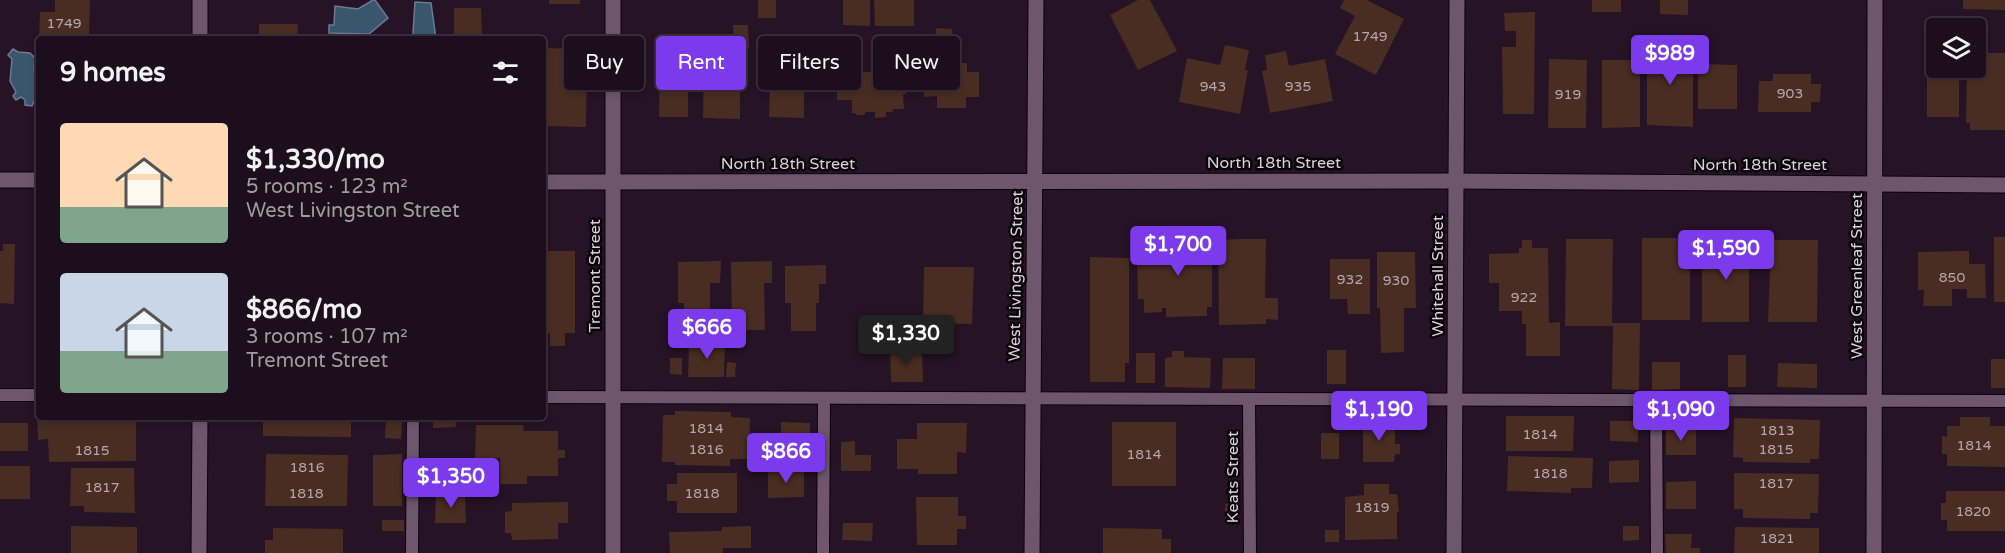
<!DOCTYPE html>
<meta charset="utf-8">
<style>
body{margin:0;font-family:"Varela Round",sans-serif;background:#291c29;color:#f1f3f6;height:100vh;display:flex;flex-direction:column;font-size:22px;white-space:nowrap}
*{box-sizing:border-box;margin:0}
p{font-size:20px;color:#a09ca3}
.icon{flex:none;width:33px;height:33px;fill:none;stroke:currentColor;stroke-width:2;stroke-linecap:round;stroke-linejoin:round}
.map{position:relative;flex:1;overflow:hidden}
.side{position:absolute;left:36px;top:36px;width:510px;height:384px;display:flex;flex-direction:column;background:#1c0e1c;border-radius:6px;box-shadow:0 3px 9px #0003,0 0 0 2px #3a2e3b}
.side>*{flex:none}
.hud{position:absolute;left:564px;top:36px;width:570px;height:54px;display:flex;gap:12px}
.fabs{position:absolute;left:1926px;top:18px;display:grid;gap:12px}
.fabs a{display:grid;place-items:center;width:60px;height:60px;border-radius:6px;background:#1c0e1c;box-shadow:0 3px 9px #0003,0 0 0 2px #3a2e3b;font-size:30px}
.price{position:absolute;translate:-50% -51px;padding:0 14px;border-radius:6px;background:#7c3aed;color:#fff;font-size:20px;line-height:39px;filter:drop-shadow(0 2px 3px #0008)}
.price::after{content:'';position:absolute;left:50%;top:36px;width:18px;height:14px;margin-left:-9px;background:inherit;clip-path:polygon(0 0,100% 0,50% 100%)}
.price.active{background:#222;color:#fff}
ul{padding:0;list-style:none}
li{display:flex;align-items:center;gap:18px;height:150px;padding:0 24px}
li span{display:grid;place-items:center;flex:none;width:168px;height:120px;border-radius:6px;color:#555}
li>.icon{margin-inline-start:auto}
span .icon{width:72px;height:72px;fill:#fffc;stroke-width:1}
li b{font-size:26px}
h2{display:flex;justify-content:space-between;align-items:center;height:72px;padding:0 24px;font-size:26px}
.chip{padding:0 21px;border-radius:6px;background:#1c0e1c;box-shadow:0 3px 9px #0003,0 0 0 2px #3a2e3b;font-size:21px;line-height:54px}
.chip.active{background:#7c3aed;color:#fff}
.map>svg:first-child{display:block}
.water{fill:#3a566f;stroke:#6b7b90;stroke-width:1.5}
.building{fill:#492d22}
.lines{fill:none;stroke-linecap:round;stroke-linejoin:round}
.lane-casing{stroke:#0e010f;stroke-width:14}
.street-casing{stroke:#0e010f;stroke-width:17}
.lane{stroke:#6e576d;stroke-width:12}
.street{stroke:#6e576d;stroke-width:15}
.labels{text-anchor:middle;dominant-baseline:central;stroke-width:5;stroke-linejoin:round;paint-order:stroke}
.number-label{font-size:14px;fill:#b8a7ae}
.street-label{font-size:16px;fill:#ddd0dd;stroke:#0a040a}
</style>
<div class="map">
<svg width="2005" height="553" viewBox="0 0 2005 553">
<rect width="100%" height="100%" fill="#261326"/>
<g class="water">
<polygon points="373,0 375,0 388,18 369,34 329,33 329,25 334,25 335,6 358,9"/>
<polygon points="415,2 431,3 436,39 415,39 413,33"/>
<polygon points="13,49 18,52 30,53 35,58 34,71 39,78 39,97 34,101 32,106 25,105 25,100 21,97 16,100 13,96 16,92 10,81 12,59 8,55"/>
</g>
<g class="building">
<polygon points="55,0 90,0 89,34 100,34 100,39 39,39 40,12 55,12"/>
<rect x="549" y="0" width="31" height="4"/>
<rect x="758" y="0" width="18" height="18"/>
<polygon points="843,0 870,0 870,26 843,25"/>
<polygon points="874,0 914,0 914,26 875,26"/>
<polygon points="1138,0 1150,0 1177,51 1138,70 1110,15"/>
<polygon points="1344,0 1367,0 1404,19 1376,75 1335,54 1355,16 1340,8"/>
<rect x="1592" y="0" width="29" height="12"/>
<polygon points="1660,0 1688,0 1688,15 1660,14"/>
<polygon points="1963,0 2005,0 2005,10 1963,9"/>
<polygon points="454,8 481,8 482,39 454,39"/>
<polygon points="1535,12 1534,114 1503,114 1502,47 1516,47 1516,31 1505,31 1504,13"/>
<polygon points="259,24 298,24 297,39 259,39"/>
<polygon points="733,25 748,25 749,49 734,50"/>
<polygon points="936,28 952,29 952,50 960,50 960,63 967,63 967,72 979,72 979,97 966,97 966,108 937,108 937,96 924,97 924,64 935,64"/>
<polygon points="1927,39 1936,39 1936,68 1959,68 1959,117 1927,117"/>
<polygon points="777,40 801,40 801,59 804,60 804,118 769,117 771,50 777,50"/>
<polygon points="733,44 733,77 740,77 740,119 703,118 704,63 707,63 707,45"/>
<polygon points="1225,45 1249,50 1245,70 1248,70 1240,114 1179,102 1187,58 1220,65"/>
<polygon points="1650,46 1689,46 1689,50 1693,50 1693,127 1647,125 1647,53 1650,53"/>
<polygon points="543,48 587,49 586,127 543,126"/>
<polygon points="1286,51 1289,66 1325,59 1333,101 1270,113 1262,71 1267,70 1265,55"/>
<polygon points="1976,53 2005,53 2005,130 1970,130 1970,123 1966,123 1967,68 1976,68"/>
<polygon points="660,59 688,59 688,117 659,117"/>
<polygon points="1549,59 1587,60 1586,128 1548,128"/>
<polygon points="1602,60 1640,60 1640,127 1602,128"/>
<polygon points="1698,64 1737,65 1737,109 1698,109"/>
<polygon points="906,71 906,94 903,94 904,109 893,109 893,112 886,112 886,117 875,118 875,112 866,112 864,115 857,115 855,113 852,113 852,100 837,100 837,73"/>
<polygon points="1773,74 1811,74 1811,84 1821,84 1820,102 1811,102 1811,112 1758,112 1759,81 1773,81"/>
<polygon points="1162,235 1212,235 1212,307 1207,307 1207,316 1166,317 1166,308 1162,308 1162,312 1144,313 1144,299 1138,299 1137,258 1162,257"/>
<rect x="1994" y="237" width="11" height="65"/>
<rect x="1642" y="238" width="48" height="82"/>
<polygon points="1242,239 1266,239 1265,298 1278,298 1278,320 1266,319 1266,324 1219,325 1218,240"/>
<polygon points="1566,239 1613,239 1612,323 1640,323 1639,390 1612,389 1613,326 1565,326"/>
<polygon points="1522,240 1532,240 1532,248 1548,248 1549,323 1560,322 1560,356 1526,356 1526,324 1522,324 1522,311 1499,311 1499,283 1489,283 1489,254 1519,253 1519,248 1522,248"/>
<rect x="1702" y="240" width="47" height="82"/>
<polygon points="1771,240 1818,240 1817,322 1768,322"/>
<polygon points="3,244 15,244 14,304 0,303 0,251 3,251"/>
<polygon points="545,251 575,251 575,333 565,333 565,346 550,346 550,333 545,333"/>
<polygon points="1969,251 1969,264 1985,264 1986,298 1967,298 1967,289 1952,289 1952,306 1923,306 1924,290 1918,290 1918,252"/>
<polygon points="1377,252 1415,252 1416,308 1404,308 1404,352 1381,353 1380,308 1377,308"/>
<polygon points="1090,257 1129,258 1129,363 1125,363 1125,382 1090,382"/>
<polygon points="1330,259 1370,259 1370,314 1348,314 1347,299 1330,299"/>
<polygon points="721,261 720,283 710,283 710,313 716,313 717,331 684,331 684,303 678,303 678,262"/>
<polygon points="772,261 772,283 764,283 765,330 732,330 731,262"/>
<polygon points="826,265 826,284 819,284 819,303 816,303 816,331 791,331 791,303 785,303 785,266"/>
<polygon points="924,267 974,267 972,324 923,323"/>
<polygon points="689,343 725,343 724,377 688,377"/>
<polygon points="890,349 922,349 923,382 891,382"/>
<rect x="1327" y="350" width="19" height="34"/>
<polygon points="1172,351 1184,351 1184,357 1211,358 1210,388 1165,387 1165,358 1172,357"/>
<rect x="1136" y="353" width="19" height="30"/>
<rect x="1728" y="355" width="18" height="32"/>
<polygon points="670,358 682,358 682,375 670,374"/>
<polygon points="1223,358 1255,358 1255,389 1222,389"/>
<rect x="1991" y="359" width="14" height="29"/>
<polygon points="727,362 736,363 735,377 726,377"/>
<polygon points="1652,362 1680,362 1680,389 1652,390"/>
<polygon points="1778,363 1817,364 1817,388 1777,387"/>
<polygon points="675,411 731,412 731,417 750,418 749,459 730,459 730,466 675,465 675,462 662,462 663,415 675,415"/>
<polygon points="37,413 39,413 39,417 60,417 60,419 136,418 136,461 49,462 48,439 38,440"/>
<polygon points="1506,416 1574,416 1573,451 1506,451"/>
<polygon points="263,417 351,417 351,437 263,436"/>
<polygon points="386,417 402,417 401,439 385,438"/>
<polygon points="433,417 455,417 456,427 433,428"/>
<polygon points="1960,417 1990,417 1990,426 2005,426 2005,467 1947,466 1947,454 1942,454 1942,436 1947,437 1947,426 1960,426"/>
<polygon points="1734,418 1820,420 1819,459 1810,459 1810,463 1743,462 1743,458 1733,457"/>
<polygon points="1363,419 1386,419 1386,430 1395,430 1395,444 1400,444 1400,454 1395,454 1394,462 1363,462"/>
<polygon points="1610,421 1638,421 1638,442 1610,441"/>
<polygon points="781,422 810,423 810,454 781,453"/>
<rect x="1112" y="422" width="64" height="64"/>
<rect x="0" y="423" width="28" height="28"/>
<polygon points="917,423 967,423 966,453 957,452 957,474 918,474 918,469 897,469 897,439 917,439"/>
<polygon points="476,425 523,425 524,431 558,431 558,450 565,450 565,458 558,458 558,476 527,476 527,484 500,484 500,458 475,458"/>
<rect x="1666" y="428" width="30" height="27"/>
<rect x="1321" y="433" width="18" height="26"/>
<polygon points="855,441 855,455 871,455 871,471 841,471 841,442"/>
<polygon points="266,454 348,455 347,506 265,506"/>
<polygon points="402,454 402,506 373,506 373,455"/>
<polygon points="1508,456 1593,458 1592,488 1571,488 1571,493 1507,491"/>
<polygon points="1639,460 1639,482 1609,483 1609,461"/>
<rect x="0" y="466" width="30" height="33"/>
<polygon points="71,468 134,468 135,513 84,512 84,506 70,506"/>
<rect x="478" y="469" width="16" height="17"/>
<polygon points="768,470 804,470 804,497 768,498"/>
<polygon points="677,473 737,473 737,513 677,513 677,501 667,501 667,484 677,484"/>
<polygon points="1734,473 1819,474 1818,513 1810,513 1810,519 1743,518 1743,509 1734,509"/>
<polygon points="1696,481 1696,509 1666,509 1666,482"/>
<polygon points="1364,484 1389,484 1389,494 1397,494 1399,512 1397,512 1397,539 1345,540 1345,497 1364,495"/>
<polygon points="1946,491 2005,491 2005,531 1947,531 1947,520 1941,520 1941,503 1946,503"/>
<polygon points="436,495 465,495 466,523 435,523"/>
<polygon points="916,497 958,497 958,516 966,516 966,529 957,529 957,545 917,545"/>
<polygon points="568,502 568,523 558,523 558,539 512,540 511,533 505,533 505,512 512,511 512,503"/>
<polygon points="1238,503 1239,524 1225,524 1225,504"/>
<rect x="382" y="520" width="22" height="11"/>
<polygon points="843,523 873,523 872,541 842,540"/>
<polygon points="71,526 137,527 137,553 71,553"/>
<polygon points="751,526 751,548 723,548 723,553 670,553 669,532 722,531 722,527"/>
<polygon points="1623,526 1639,526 1639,540 1623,541"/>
<polygon points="1735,527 1819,528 1819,553 1734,553"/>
<polygon points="273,528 343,529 343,553 265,553 265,540 273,540"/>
<polygon points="1103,528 1162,529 1162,539 1171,539 1171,553 1103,553"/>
<rect x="1325" y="530" width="14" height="12"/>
<polygon points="1665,534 1692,534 1691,548 1700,548 1700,553 1666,553"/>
</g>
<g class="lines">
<defs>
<g id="lane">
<polyline points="0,395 39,395"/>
<polyline points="543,397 2005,401"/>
<polyline points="1249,400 1250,553"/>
<polyline points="1656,401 1657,553"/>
<polyline points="412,553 413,417"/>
<polyline points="823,553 824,398"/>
</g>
<g id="street">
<polyline points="200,39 200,0"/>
<polyline points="0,180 39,180"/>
<polyline points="543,182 1456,181 2005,185"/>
<polyline points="199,553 200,417"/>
<polyline points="613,553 613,0"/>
<polyline points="1032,553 1036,0"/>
<polyline points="1454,553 1457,0"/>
<polyline points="1874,553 1875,0"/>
</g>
</defs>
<use href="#lane" class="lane-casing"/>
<use href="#street" class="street-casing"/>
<use href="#lane" class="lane"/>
<use href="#street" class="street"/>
</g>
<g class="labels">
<g class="number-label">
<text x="64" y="23">1749</text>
<text x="1370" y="36">1749</text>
<text x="1213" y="86">943</text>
<text x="1298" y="86">935</text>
<text x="1790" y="93">903</text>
<text x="1568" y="94">919</text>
<text x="1952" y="277">850</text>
<text x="1350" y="279">932</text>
<text x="1396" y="280">930</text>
<text x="1524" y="297">922</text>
<text x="706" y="428">1814</text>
<text x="1777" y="430">1813</text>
<text x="1540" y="434">1814</text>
<text x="1974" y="445">1814</text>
<text x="706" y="449">1816</text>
<text x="1776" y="449">1815</text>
<text x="92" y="450">1815</text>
<text x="1144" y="454">1814</text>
<text x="307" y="467">1816</text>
<text x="1550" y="473">1818</text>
<text x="1776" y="483">1817</text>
<text x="102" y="487">1817</text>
<text x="306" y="493">1818</text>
<text x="702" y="493">1818</text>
<text x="1372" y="507">1819</text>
<text x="1973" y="511">1820</text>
<text x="1777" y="538">1821</text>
</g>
<g class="street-label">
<text x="1274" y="163">North 18th Street</text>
<text x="788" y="164">North 18th Street</text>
<text x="1760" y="165">North 18th Street</text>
<text transform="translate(595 276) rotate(-90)">Tremont Street</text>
<text transform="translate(1016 276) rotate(-89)">West Livingston Street</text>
<text transform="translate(1438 276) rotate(-90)">Whitehall Street</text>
<text transform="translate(1857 276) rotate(-90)">West Greenleaf Street</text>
<text transform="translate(1233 477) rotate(-90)">Keats Street</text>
</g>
</g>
</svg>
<div class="fabs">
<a><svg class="icon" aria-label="layers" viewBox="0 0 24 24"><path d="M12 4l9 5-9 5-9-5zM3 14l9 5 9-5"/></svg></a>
</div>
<b class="price" style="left:1670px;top:86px">$989</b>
<b class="price" style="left:1178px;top:277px">$1,700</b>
<b class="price" style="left:1726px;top:281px">$1,590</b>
<b class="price" style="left:707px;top:360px">$666</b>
<b class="price active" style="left:906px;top:366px">$1,330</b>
<b class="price" style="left:1379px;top:442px">$1,190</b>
<b class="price" style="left:1681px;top:442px">$1,090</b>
<b class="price" style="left:786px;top:484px">$866</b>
<b class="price" style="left:451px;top:509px">$1,350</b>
<div class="hud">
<a class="chip">Buy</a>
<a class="chip active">Rent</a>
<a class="chip">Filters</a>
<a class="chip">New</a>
</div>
<section class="side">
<h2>9 homes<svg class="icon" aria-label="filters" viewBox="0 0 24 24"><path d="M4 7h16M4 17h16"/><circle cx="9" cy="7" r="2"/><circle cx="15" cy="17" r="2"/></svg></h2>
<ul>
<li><span style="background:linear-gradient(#ffd9b3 70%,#7fa58c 0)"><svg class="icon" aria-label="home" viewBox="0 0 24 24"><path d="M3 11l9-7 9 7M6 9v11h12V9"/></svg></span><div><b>$1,330/mo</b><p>5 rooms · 123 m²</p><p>West Livingston Street</p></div></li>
<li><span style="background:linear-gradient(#c9d6e8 65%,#7fa58c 0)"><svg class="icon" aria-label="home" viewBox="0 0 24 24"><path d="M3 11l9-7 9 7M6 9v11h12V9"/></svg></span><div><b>$866/mo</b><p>3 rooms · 107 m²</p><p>Tremont Street</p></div></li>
</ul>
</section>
</div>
